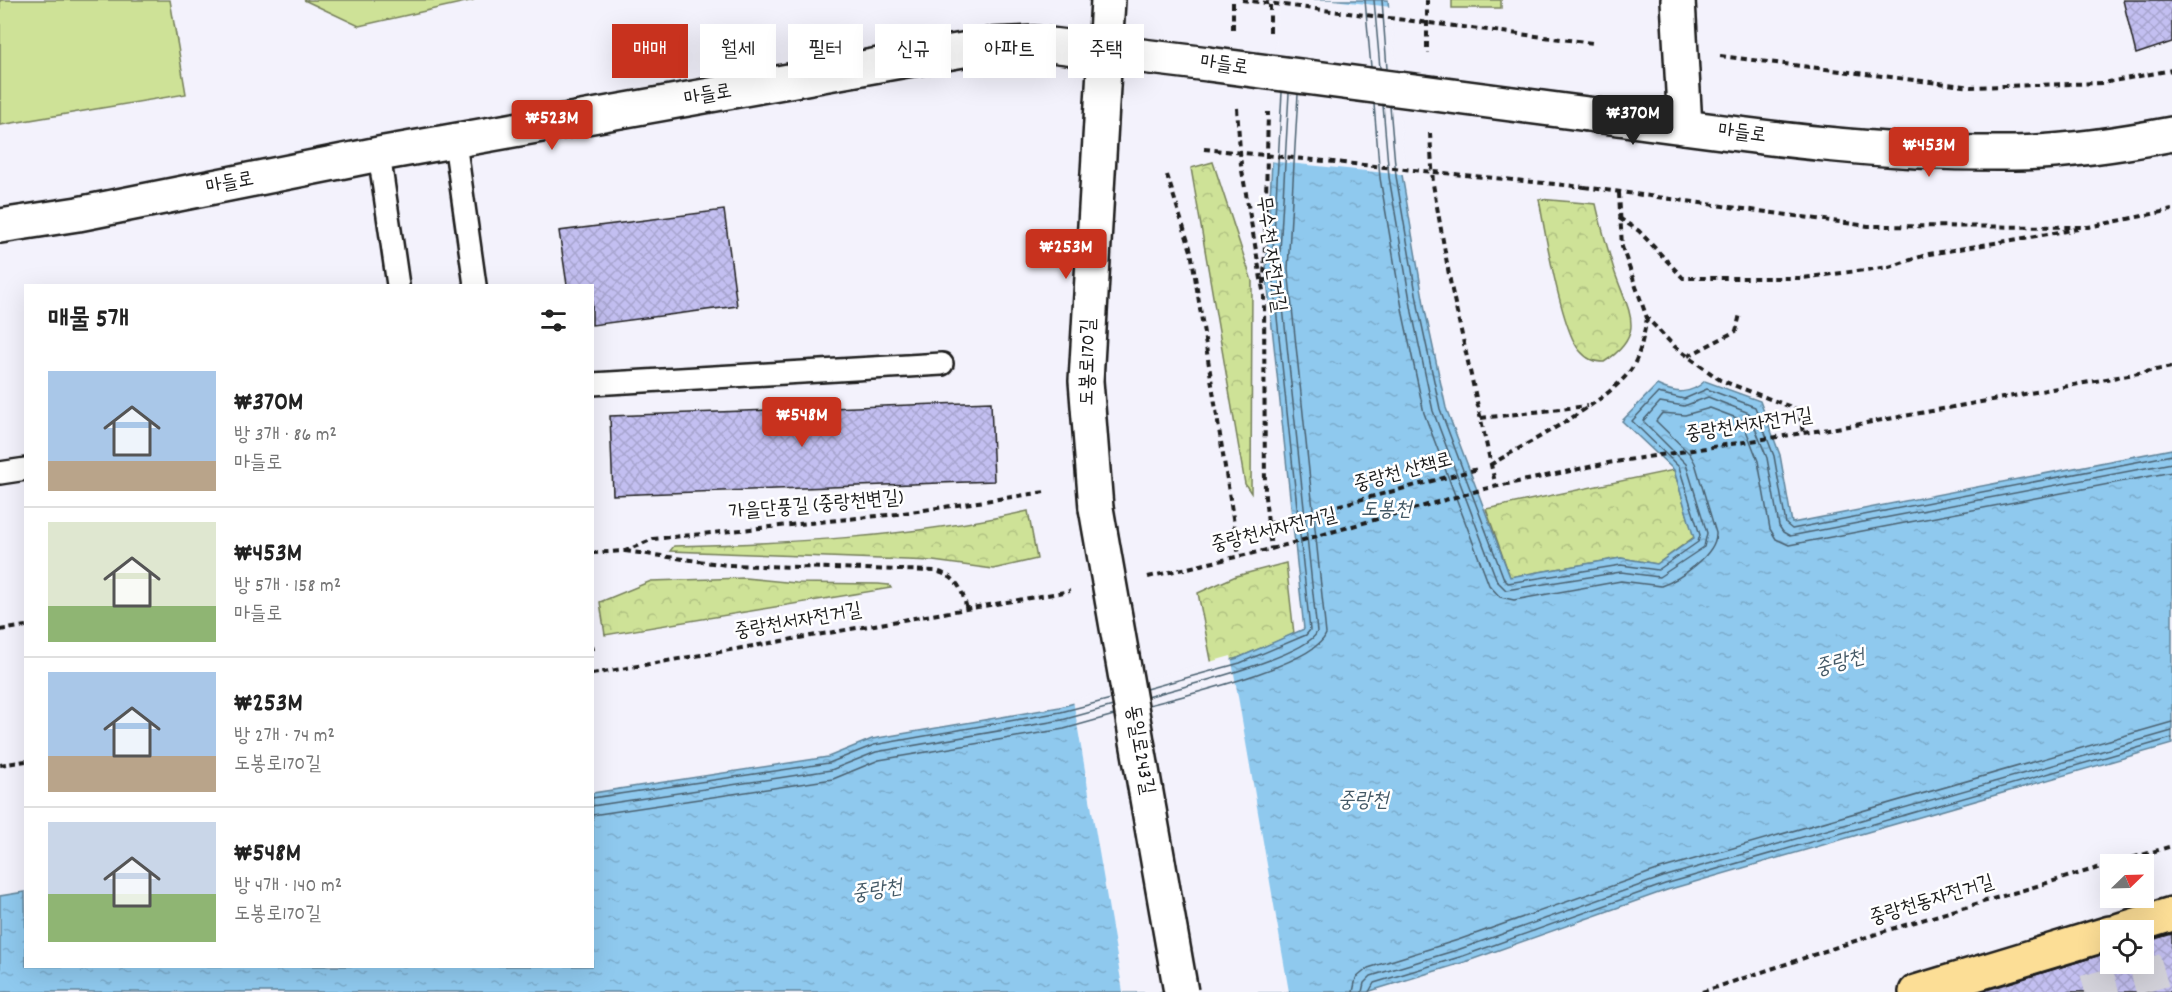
<!DOCTYPE html>
<html lang="ko">
<meta charset="utf-8">
<style>
body{margin:0;font-family:Dekko,"Poor Story",sans-serif;background:#f2f2f2;color:#222;height:100vh;display:flex;flex-direction:column;font-size:22px;white-space:nowrap}
*{box-sizing:border-box;margin:0}
p{font-size:20px;color:#767676}
.icon{flex:none;width:33px;height:33px;fill:none;stroke:currentColor;stroke-width:2;stroke-linecap:round;stroke-linejoin:round}
.map{position:relative;flex:1;overflow:hidden}
.drawer{position:absolute;left:24px;top:284px;width:570px;height:684px;display:flex;flex-direction:column;background:#fff;border-radius:0px;box-shadow:0 6px 24px #0002}
.drawer>*{flex:none}
.top-card{position:absolute;left:612px;top:24px;width:570px;height:54px;display:flex;gap:12px}
.needle{width:39px;rotate:67deg}
.fabs{position:absolute;left:2100px;top:854px;display:grid;gap:12px}
.fabs a{display:grid;place-items:center;width:54px;height:54px;border-radius:0px;background:#fff;box-shadow:0 6px 24px #0002;font-size:30px}
.price{position:absolute;translate:-50% -51px;padding:0 14px;border-radius:6px;background:#c8321e;color:#fff;font-size:20px;line-height:39px;filter:drop-shadow(0 2px 3px #0008)}
.price::after{content:'';position:absolute;left:50%;top:36px;width:18px;height:14px;margin-left:-9px;background:inherit;clip-path:polygon(0 0,100% 0,50% 100%)}
.price.current{background:#222;color:#fff}
ul{padding:0;list-style:none}
li{display:flex;align-items:center;gap:18px;height:150px;padding:0 24px}
li+li{border-top:2px solid #e0e0e0}
li span{display:grid;place-items:center;flex:none;width:168px;height:120px;border-radius:0px;color:#555}
li>.icon{margin-inline-start:auto}
span .icon{width:72px;height:72px;fill:#fffc;stroke-width:1}
li b{font-size:26px}
h2{display:flex;justify-content:space-between;align-items:center;height:72px;padding:0 24px;font-size:26px}
.chip{padding:0 21px;border-radius:0px;background:#fff;box-shadow:0 6px 24px #0002;font-size:21px;line-height:54px}
.chip.current{background:#c8321e;color:#fff}
.map>svg:first-child{display:block}
.park{fill:url(#park-crowns);stroke:#757f5a;stroke-width:1.5}
.pitch{fill:#cee297;stroke:#757f5a;stroke-width:1.5}
.water{fill:url(#water-ripples);stroke:#61849a;stroke-width:1.5}
.pier{fill:#f3f2fc}
.lines{fill:none;stroke-linecap:round;stroke-linejoin:round}
.shore{stroke:#4a6170;stroke-width:1.5}
.building{fill:url(#building-cross-hatch);stroke:#1c1c1c;stroke-width:1.5}
.highway-tunnel{stroke:#d3d2da;stroke-width:33;stroke-dasharray:33 16;stroke-linecap:butt}
.lane-casing{stroke:#1c1c1c;stroke-width:26}
.street-casing{stroke:#1c1c1c;stroke-width:38}
.secondary-casing{stroke:#1c1c1c;stroke-width:38}
.highway-casing{stroke:#1c1c1c;stroke-width:38}
.path{stroke:#1c1c1c;stroke-width:4;stroke-dasharray:6 4.5;stroke-linecap:butt}
.lane{stroke:#fff;stroke-width:21}
.street{stroke:#fff;stroke-width:33}
.secondary{stroke:#fff;stroke-width:33}
.highway{stroke:#fcde96;stroke-width:33}
.secondary-bridge-casing{stroke:#1c1c1c;stroke-width:38;stroke-linecap:butt}
.path-bridge{stroke:#1c1c1c;stroke-width:4;stroke-dasharray:6 4.5;stroke-linecap:butt}
.secondary-bridge{stroke:#fff;stroke-width:33}
.labels{text-anchor:middle;dominant-baseline:central;stroke-width:5;stroke-linejoin:round;paint-order:stroke}
.street-label{font-size:20px;fill:#1c1c1c;stroke:#fff}
.water-label{font-size:21px;font-style:italic;fill:#445966;stroke:#fff}
</style>
<div class="map">
<svg width="2172" height="992" viewBox="0 0 2172 992">
<defs>
<pattern id="park-crowns" width="20" height="18" patternUnits="userSpaceOnUse" patternTransform="scale(1.5)"><rect width="20" height="18" fill="#cee297"/><path d="M2 6a3 3 0 1 1 6 0M12 15a3 3 0 1 1 6 0" fill="none" stroke="#b0c182"/></pattern>
<pattern id="water-ripples" width="26" height="14" patternUnits="userSpaceOnUse" patternTransform="scale(1.5)"><rect width="26" height="14" fill="#8fc9ee"/><path d="M2 4q2-2 4 0t4 0M15 11q2-2 4 0t4 0" fill="none" stroke="#7baccc"/></pattern>
<pattern id="building-cross-hatch" width="8" height="8" patternUnits="userSpaceOnUse" patternTransform="scale(1.5)"><rect width="8" height="8" fill="#c3bff1"/><path d="M0 0l8 8M0 8l8-8" fill="none" stroke="#a7a4ce"/></pattern>
</defs>
<rect width="100%" height="100%" fill="#f3f2fc"/>
<filter id="ink" filterUnits="userSpaceOnUse"><feTurbulence type="fractalNoise" baseFrequency=".0167" numOctaves="2"/><feDisplacementMap in="SourceGraphic" scale="12" xChannelSelector="R" yChannelSelector="G"/><feConvolveMatrix kernelMatrix="1 2 1 2 8 2 1 2 1" color-interpolation-filters="sRGB"/></filter>
<g filter="url(#ink)">
<g class="park">
<polygon points="1213,162 1252,281 1251,493 1245,484 1191,168"/>
<path d="M1539 199 1596 204C1601 227 1608 250 1615 273 1628 311 1648 334 1604 362 1593 362 1587 359 1580 351 1562 332 1544 228 1539 199Z"/>
<polygon points="1674,470 1694,537 1657,564 1621,558 1510,577 1486,509"/>
<path d="M1028 511 1037 559 993 569 933 561 670 551 674 546C793 543 912 537 1028 511Z"/>
<polygon points="1286,563 1294,634 1238,658 1212,665 1198,593 1236,576"/>
<polygon points="745,578 796,583 878,584 889,585 891,588 605,635 600,602 651,581"/>
</g>
<g class="pitch">
<polygon points="0,0 170,0 186,94 0,125"/>
<polygon points="304,0 474,0 359,26"/>
<rect x="1452" y="0" width="49" height="8"/>
</g>
<path class="water" d="M1281 0H1388L1402 175 1425 310 1446 408 1510 577 1621 558 1657 564 1694 538 1674 470 1622 421 1657 385C1675 394 1690 395 1705 381L1760 401 1780 455 1792 523 2172 449V744L1667 890 1465 962 1367 992H0V896L25 892 26 966H592L593 793 828 757 872 739 1060 707 1238 658 1304 629 1266 270Z"/>
<g class="pier">
<polygon points="1278,0 1333,0 1391,7 1405,175 1269,161"/>
<polygon points="1231,656 1289,992 1123,992 1073,700"/>
</g>
<g class="lines">
<g class="shore">
<polyline points="1365,0 1371,67"/>
<polyline points="1374,0 1380,68"/>
<polyline points="1382,0 1387,69"/>
<path d="M1374 104 1380 178 1403 314 1424 413 1489 585 1500 597 1514 600 1621 581 1661 586C1679 580 1717 554 1716 533L1695 463 1690 454 1656 421 1662 413 1685 415 1710 408 1742 420 1758 461 1770 529 1776 539 1789 545 2172 472"/>
<polyline points="1383,105 1389,177 1412,312 1433,411 1497,581 1506,590 1621,572 1659,577 1704,547 1707,533 1686,464 1643,421 1660,402 1684,406 1708,397 1749,413 1767,458 1779,526 1783,532 1790,536 2172,463"/>
<polyline points="1390,106 1396,176 1419,311 1440,409 1504,579 1508,583 1621,565 1658,570 1698,542 1700,535 1679,467 1632,421 1658,393 1684,399 1707,389 1755,407 1774,456 1786,524 1792,529 2172,455"/>
<polyline points="1146,689 1240,663 1306,635 1310,630 1272,270 1282,92"/>
<path d="M1147 697C1177 688 1307 657 1317 632L1279 269 1289 93"/>
<path d="M1149 705C1183 696 1315 665 1326 634L1288 269 1298 94"/>
<polyline points="592,798 829,763 874,745 1061,712 1111,699"/>
<polyline points="592,806 831,770 876,752 1062,720 1113,706"/>
<polyline points="592,815 833,779 879,760 1064,729 1114,715"/>
<polyline points="1353,992 1356,978 1368,968 1458,940 1660,869 2172,722"/>
<polyline points="1362,992 1364,983 1371,976 1460,949 1663,877 2172,731"/>
<polyline points="1369,992 1374,983 1463,956 1665,884 2172,738"/>
</g>
</g>
<g class="building">
<polygon points="2123,0 2172,0 2172,42 2136,54"/>
<polygon points="724,210 737,306 592,325 592,285 567,285 559,231"/>
<polygon points="991,402 994,481 613,495 610,416"/>
<polygon points="2172,934 2172,992 1980,992 2110,952 2110,963 2144,963 2144,942"/>
</g>
<g class="lines">
<polyline class="highway-tunnel" points="2085,992 2172,968"/>
<defs>
<g id="lane">
<polyline points="455,142 475,285"/>
<polyline points="379,154 398,285"/>
<polyline points="592,384 942,364"/>
<polyline points="0,473 26,469"/>
</g>
<polyline id="street" points="1678,0 1685,127"/>
<g id="secondary">
<path d="M1588 114C1729 133 1871 155 2014 153 2067 152 2120 144 2172 134"/>
<polyline points="0,226 78,214 379,154 991,45 1034,43 1208,64"/>
<polyline points="1096,508 1086,381 1108,0"/>
</g>
<g id="highway">
<polyline points="2120,930 2172,914"/>
<polyline points="1916,992 2110,933"/>
</g>
</defs>
<use href="#lane" class="lane-casing"/>
<use href="#street" class="street-casing"/>
<use href="#secondary" class="secondary-casing"/>
<use href="#highway" class="highway-casing"/>
<g class="path">
<polyline points="1427,0 1427,53"/>
<polyline points="1233,29 1233,0"/>
<polyline points="1270,32 1270,0"/>
<polyline points="1720,56 1971,87 2103,83 2172,70"/>
<polyline points="1237,108 1241,165 1264,296 1265,497 1271,549"/>
<polyline points="1430,133 1433,184 1451,286 1496,487"/>
<polyline points="1167,175 1191,251 1239,556"/>
<polyline points="1584,187 1868,226 2088,227 2172,210"/>
<polyline points="1619,193 1622,247 1647,318 1674,346 1720,380 1799,410 1803,433"/>
<polyline points="1619,218 1639,231 1683,278 1802,278 1889,267 1929,254 2078,229"/>
<polyline points="1264,284 1268,112"/>
<polyline points="1688,356 1736,331 1740,314"/>
<polyline points="1481,418 1587,406"/>
<path d="M1490 465C1527 443 1611 401 1632 368 1641 353 1643 336 1647 319"/>
<polyline points="1267,524 1478,469"/>
<path d="M625 551 727 565 936 571C958 578 961 587 967 609"/>
<polyline points="592,553 625,551 653,539 897,514 1045,492"/>
<polyline points="1148,577 1271,549 1484,489 1608,463 1855,425 2172,367"/>
<polyline points="0,630 26,626"/>
<polyline points="592,646 593,650"/>
<polyline points="592,674 1070,591"/>
<polyline points="0,765 26,761"/>
<polyline points="1702,992 1888,930 2172,846"/>
</g>
<use href="#lane" class="lane"/>
<use href="#street" class="street"/>
<use href="#secondary" class="secondary"/>
<use href="#highway" class="highway"/>
<defs>
<g id="secondary-bridge">
<polyline points="1208,64 1588,114"/>
<polyline points="1096,508 1181,992"/>
</g>
</defs>
<use href="#secondary-bridge" class="secondary-bridge-casing"/>
<g class="path-bridge">
<polyline points="1242,0 1593,43"/>
<polyline points="1204,149 1584,187"/>
</g>
<use href="#secondary-bridge" class="secondary-bridge"/>
</g>
</g>
<g class="labels">
<g class="street-label">
<text transform="translate(1224 66) rotate(8)">마들로</text>
<text transform="translate(708 96) rotate(-10)">마들로</text>
<text transform="translate(1742 134) rotate(7)">마들로</text>
<text transform="translate(230 184) rotate(-11)">마들로</text>
<text transform="translate(1270 254) rotate(82)">무수천 자전거길</text>
<text transform="translate(1089 362) rotate(-89)">도봉로170길</text>
<text transform="translate(1749 426) rotate(-9)">중랑천서자전거길</text>
<text transform="translate(1403 473) rotate(-15)">중랑천 산책로</text>
<text transform="translate(816 506) rotate(-5)">가을단풍길 (중랑천변길)</text>
<text transform="translate(1274 531) rotate(-14)">중랑천서자전거길</text>
<text transform="translate(798 622) rotate(-10)">중랑천서자전거길</text>
<text transform="translate(1139 750) rotate(80)">동일로243길</text>
<text transform="translate(1932 901) rotate(-17)">중랑천동자전거길</text>
</g>
<g class="water-label">
<text x="1386" y="511">도봉천</text>
<text transform="translate(1840 664) rotate(-15)">중랑천</text>
<text x="1363" y="802">중랑천</text>
<text transform="translate(877 892) rotate(-9)">중랑천</text>
</g>
</g>
</svg>
<div class="fabs">
<a><svg class="needle" viewBox="-14 -14 28 28"><path d="M0-13l5 13h-10z" fill="#e53935"/><path d="M0 13l5-13h-10z" fill="#767676"/></svg></a>
<a><svg class="icon" aria-label="locate" viewBox="0 0 24 24"><circle cx="12" cy="12" r="6"/><path d="M12 2v4M12 18v4M2 12h4M18 12h4"/></svg></a>
</div>
<b class="price current" style="left:1633px;top:146px">₩370M</b>
<b class="price" style="left:552px;top:151px">₩523M</b>
<b class="price" style="left:1929px;top:178px">₩453M</b>
<b class="price" style="left:1066px;top:280px">₩253M</b>
<b class="price" style="left:802px;top:448px">₩548M</b>
<div class="top-card">
<a class="chip current">매매</a>
<a class="chip">월세</a>
<a class="chip">필터</a>
<a class="chip">신규</a>
<a class="chip">아파트</a>
<a class="chip">주택</a>
</div>
<section class="drawer">
<h2>매물 5개<svg class="icon" aria-label="filters" viewBox="0 0 24 24"><path d="M4 7h16M4 17h16"/><circle cx="9" cy="7" r="2"/><circle cx="15" cy="17" r="2"/></svg></h2>
<ul>
<li><span style="background:linear-gradient(#a9c7e8 75%,#b9a48a 0)"><svg class="icon" aria-label="home" viewBox="0 0 24 24"><path d="M3 11l9-7 9 7M6 9v11h12V9"/></svg></span><div><b>₩370M</b><p>방 3개 · 86 m²</p><p>마들로</p></div></li>
<li><span style="background:linear-gradient(#dfe7d0 70%,#8fb573 0)"><svg class="icon" aria-label="home" viewBox="0 0 24 24"><path d="M3 11l9-7 9 7M6 9v11h12V9"/></svg></span><div><b>₩453M</b><p>방 5개 · 158 m²</p><p>마들로</p></div></li>
<li><span style="background:linear-gradient(#a9c7e8 70%,#b9a48a 0)"><svg class="icon" aria-label="home" viewBox="0 0 24 24"><path d="M3 11l9-7 9 7M6 9v11h12V9"/></svg></span><div><b>₩253M</b><p>방 2개 · 74 m²</p><p>도봉로170길</p></div></li>
<li><span style="background:linear-gradient(#c9d6e8 60%,#8fb573 0)"><svg class="icon" aria-label="home" viewBox="0 0 24 24"><path d="M3 11l9-7 9 7M6 9v11h12V9"/></svg></span><div><b>₩548M</b><p>방 4개 · 140 m²</p><p>도봉로170길</p></div></li>
</ul>
</section>
</div>
